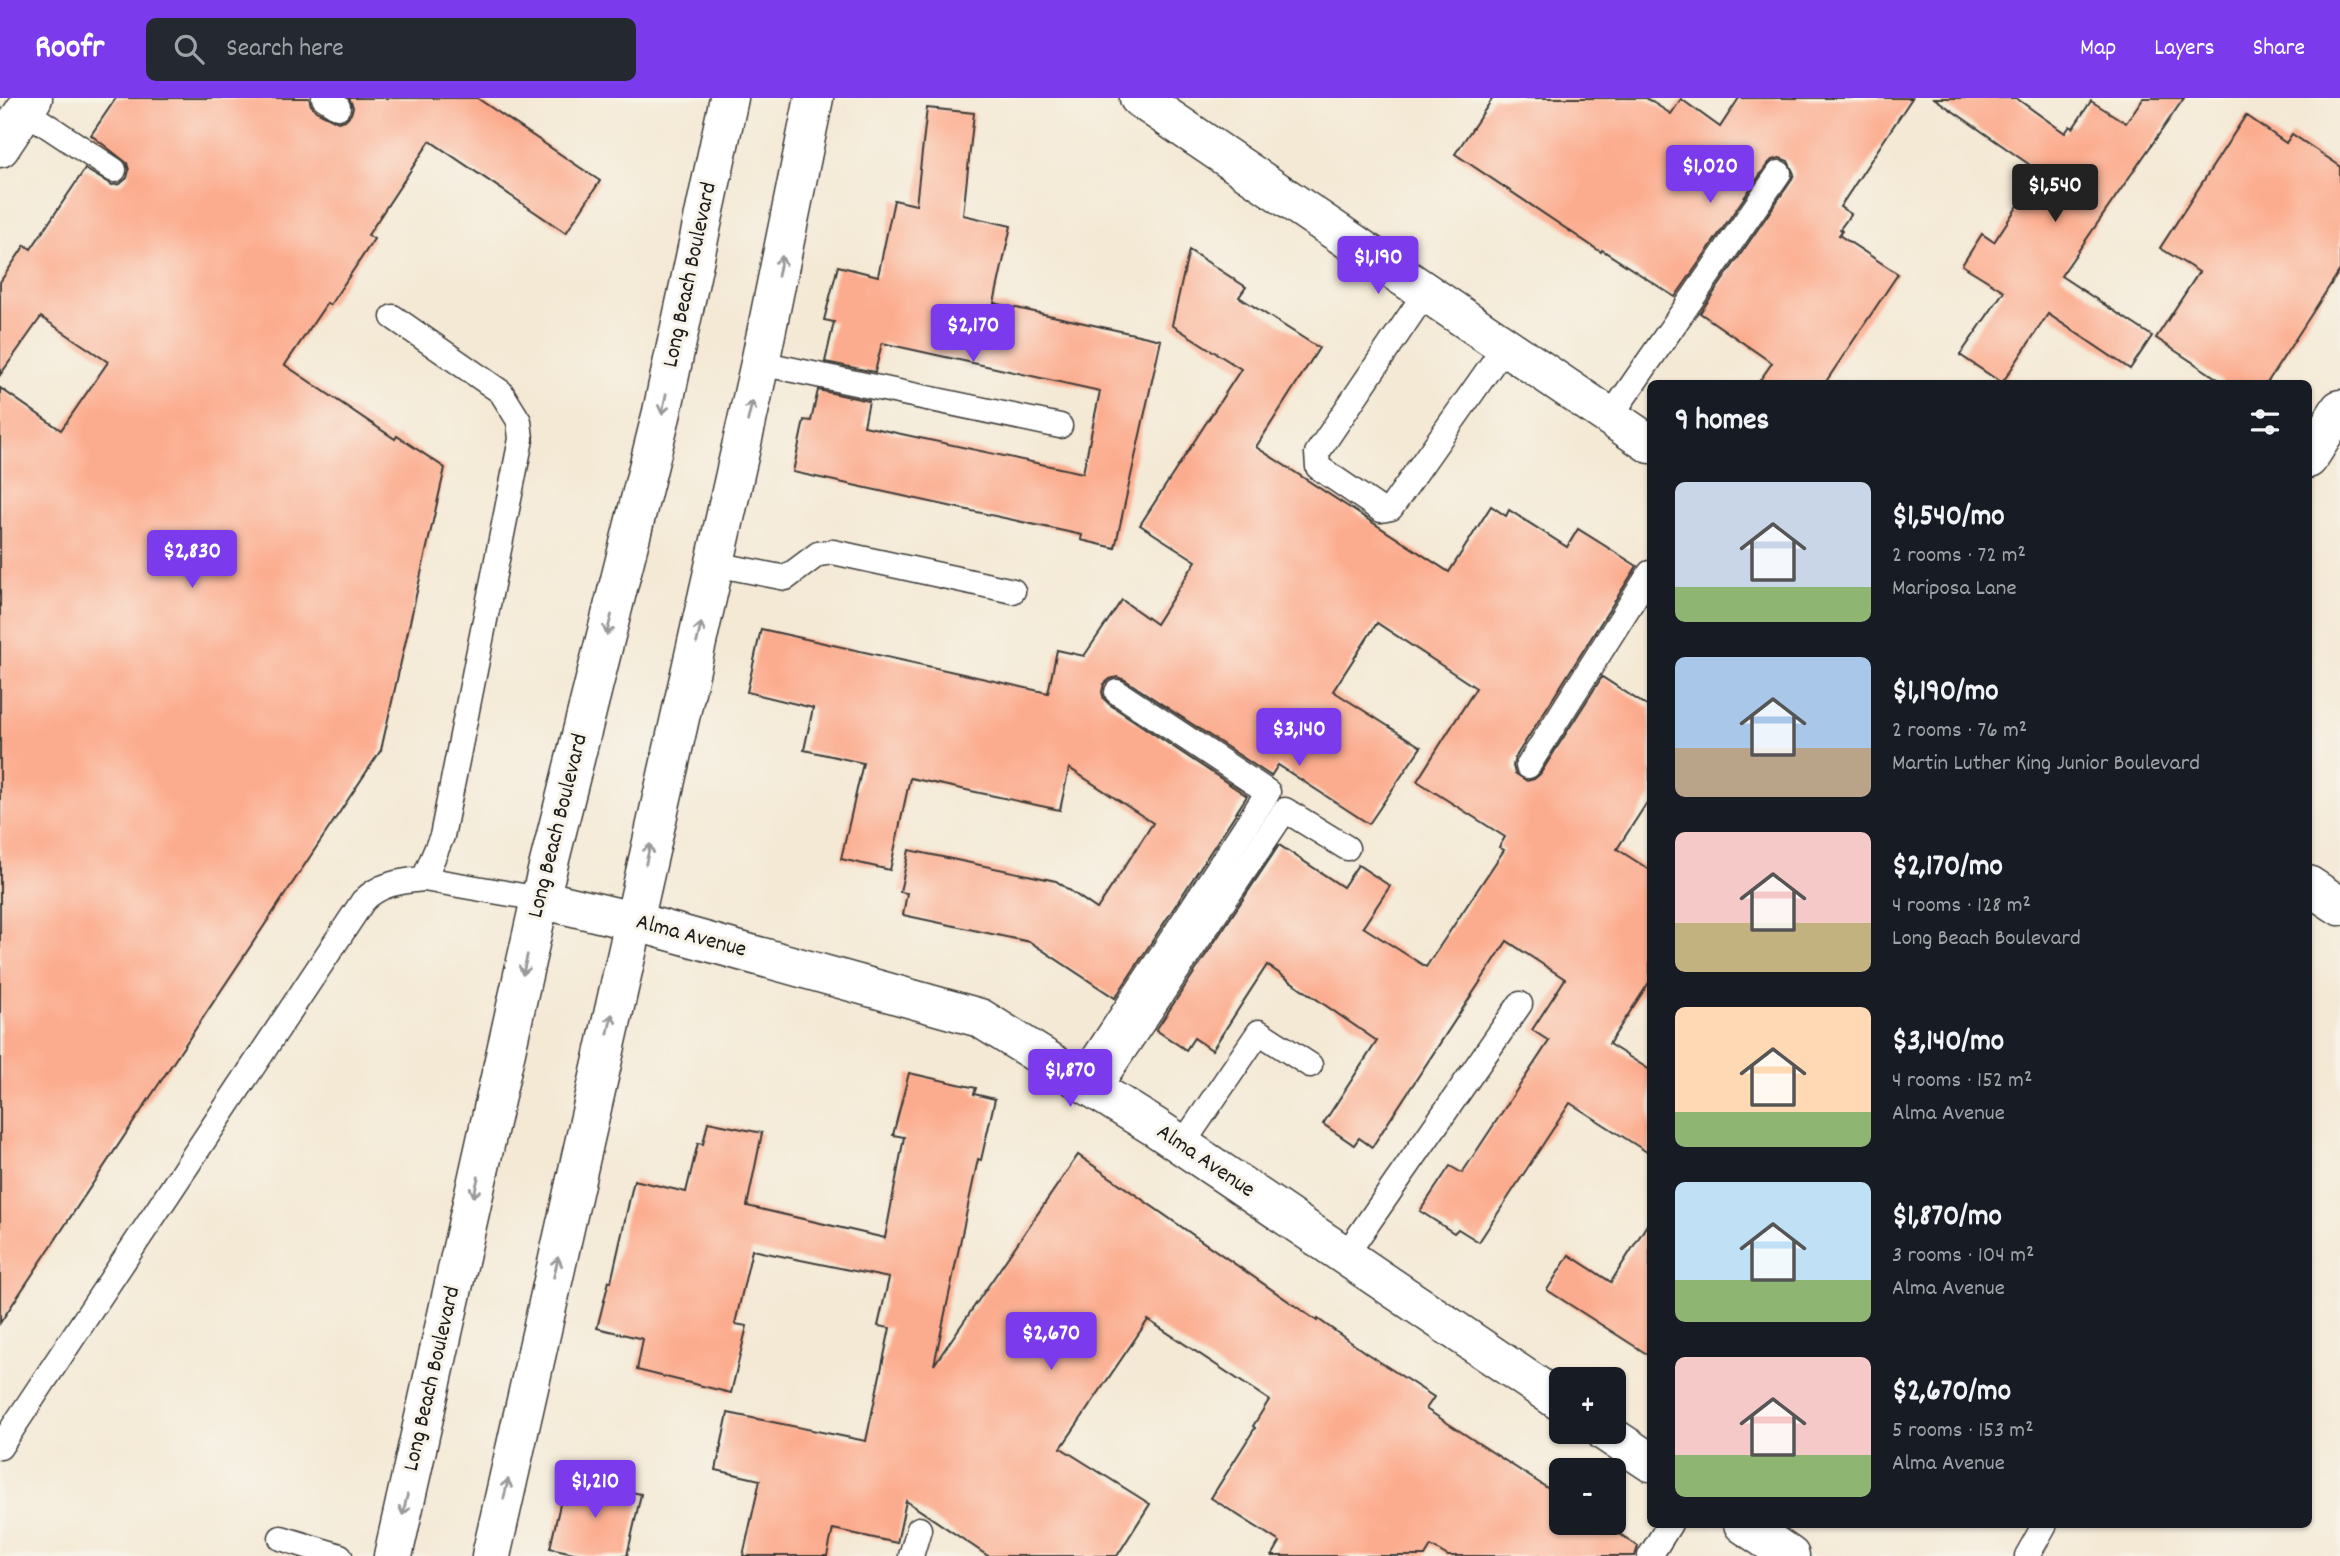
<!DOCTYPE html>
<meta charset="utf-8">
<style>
body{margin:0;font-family:Dekko,sans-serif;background:#242831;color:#f1f3f6;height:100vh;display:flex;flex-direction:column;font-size:26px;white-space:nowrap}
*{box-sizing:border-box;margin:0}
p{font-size:23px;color:#9ea1a6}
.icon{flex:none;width:38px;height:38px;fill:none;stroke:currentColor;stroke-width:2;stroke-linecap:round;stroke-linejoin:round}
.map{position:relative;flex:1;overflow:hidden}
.details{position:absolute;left:1647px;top:282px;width:665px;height:1148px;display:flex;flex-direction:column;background:#171b24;border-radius:10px;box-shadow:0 2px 5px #0004}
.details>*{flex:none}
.fabs{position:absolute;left:1549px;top:1269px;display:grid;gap:14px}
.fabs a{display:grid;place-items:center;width:77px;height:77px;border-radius:10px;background:#171b24;box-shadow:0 2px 5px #0004;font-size:35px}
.price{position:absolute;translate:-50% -60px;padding:0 16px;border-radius:7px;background:#7c3aed;color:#fff;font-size:23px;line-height:46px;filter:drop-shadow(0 2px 4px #0008)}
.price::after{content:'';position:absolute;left:50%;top:42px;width:21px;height:16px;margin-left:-10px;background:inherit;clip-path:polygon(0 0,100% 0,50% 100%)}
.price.on{background:#222;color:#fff}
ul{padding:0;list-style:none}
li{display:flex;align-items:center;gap:21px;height:175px;padding:0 28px}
li span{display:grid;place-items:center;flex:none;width:196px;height:140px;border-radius:10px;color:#555}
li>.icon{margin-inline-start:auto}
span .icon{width:84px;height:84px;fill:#fffc;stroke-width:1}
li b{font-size:30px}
h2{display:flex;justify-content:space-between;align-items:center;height:84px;padding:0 28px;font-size:30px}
header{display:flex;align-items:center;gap:42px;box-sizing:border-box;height:98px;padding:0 35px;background:#7c3aed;color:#fff}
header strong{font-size:33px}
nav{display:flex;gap:38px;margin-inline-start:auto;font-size:24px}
.search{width:490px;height:63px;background:#242831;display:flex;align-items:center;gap:18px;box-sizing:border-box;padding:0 24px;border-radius:10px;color:#9ea1a6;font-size:26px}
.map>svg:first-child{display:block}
.building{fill:#fcac8e}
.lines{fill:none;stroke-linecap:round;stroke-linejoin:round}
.service-casing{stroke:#3c3b38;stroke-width:27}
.minor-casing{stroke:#3c3b38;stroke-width:41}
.secondary-casing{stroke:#3c3b38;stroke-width:41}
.primary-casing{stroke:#3c3b38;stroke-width:41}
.service{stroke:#fff;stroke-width:24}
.minor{stroke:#fff;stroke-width:38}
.secondary{stroke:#fff;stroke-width:38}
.primary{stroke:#fff;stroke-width:38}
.oneway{stroke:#999}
.labels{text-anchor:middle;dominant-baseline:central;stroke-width:6;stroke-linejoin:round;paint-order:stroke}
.street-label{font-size:23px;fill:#1c1c1c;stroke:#f7f3e8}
</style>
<header>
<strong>Roofr</strong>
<div class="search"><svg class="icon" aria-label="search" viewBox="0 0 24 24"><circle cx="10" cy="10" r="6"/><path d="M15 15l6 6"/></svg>Search here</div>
<nav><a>Map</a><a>Layers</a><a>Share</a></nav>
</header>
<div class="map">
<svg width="2340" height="1458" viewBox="0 0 2340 1458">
<rect width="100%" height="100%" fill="#f7f3e8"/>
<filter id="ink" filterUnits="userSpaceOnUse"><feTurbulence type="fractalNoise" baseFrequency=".0143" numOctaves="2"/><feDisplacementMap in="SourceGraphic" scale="14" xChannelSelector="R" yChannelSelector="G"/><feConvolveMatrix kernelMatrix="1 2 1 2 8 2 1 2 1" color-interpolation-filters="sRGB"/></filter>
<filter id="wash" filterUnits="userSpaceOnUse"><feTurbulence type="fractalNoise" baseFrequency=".00686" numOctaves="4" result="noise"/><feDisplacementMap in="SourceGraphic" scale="28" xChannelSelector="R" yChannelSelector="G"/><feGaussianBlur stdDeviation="1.57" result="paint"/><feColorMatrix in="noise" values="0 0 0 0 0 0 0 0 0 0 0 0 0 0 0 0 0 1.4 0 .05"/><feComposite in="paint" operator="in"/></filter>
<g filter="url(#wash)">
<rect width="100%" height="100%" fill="#f4e9d5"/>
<g id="blocks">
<g class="building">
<polygon points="116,0 309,0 311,7 316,13 338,24 345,22 351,16 353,9 349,0 477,0 600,83 566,135 430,43 368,137 374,141 330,207 327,205 285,267 395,341 397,338 445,370 381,652 0,1225 0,290 61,332 108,264 41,219 0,277 0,184 25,147 31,151 85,71 112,87 120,86 127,80 129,72 127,65 91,37"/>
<polygon points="1493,0 1646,0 1671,16 1681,1 1720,29 1739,0 1912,0 1840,109 1851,116 1840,131 1842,133 1839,137 1898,176 1825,285 1758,285 1772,265 1700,215 1791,83 1794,76 1788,63 1780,60 1772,62 1767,67 1675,199 1602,152 1601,154 1455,56"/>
<polygon points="1934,0 2016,0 2065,35 2070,28 2073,30 2091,3 2126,25 2143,0 2184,0 2061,178 2152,238 2130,271 2048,216 2002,285 1960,257 2004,193 1962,167 1982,136 1994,144 2040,74"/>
<polygon points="927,10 974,15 963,117 1011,128 994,205 1161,242 1115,450 1081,442 1082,437 793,374 804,322 811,323 818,292 869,303 864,328 1083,375 1100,293 882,245 875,274 825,264 834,224 824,222 838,168 878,178 894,102 916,107"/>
<polygon points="2246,17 2286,45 2292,36 2340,68 2340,172 2267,285 2224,285 2156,240 2199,174 2160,150"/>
<polygon points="1189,152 1246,189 1239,199 1319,250 1256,349 1449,474 1491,408 1506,418 1509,412 1567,449 1578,431 1637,468 1515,660 1513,668 1515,675 1527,683 1534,681 1540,676 1602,579 1650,610 1650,700 1617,751 1650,772 1650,883 1609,946 1650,972 1650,1056 1570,1005 1479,1144 1458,1131 1454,1135 1420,1113 1450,1068 1462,1075 1549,943 1532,932 1565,881 1507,843 1372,1049 1359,1040 1354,1047 1323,1026 1377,943 1267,867 1212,952 1194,940 1186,952 1156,932 1279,747 1343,789 1358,767 1390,788 1363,829 1426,869 1504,752 1499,749 1505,739 1417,683 1476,590 1377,525 1333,593 1421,649 1369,726 1278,667 1271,678 1125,582 1117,579 1110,581 1104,586 1102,594 1104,601 1109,606 1247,698 1115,900 1030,844 903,817 907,795 900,794 909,752 1056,783 1097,811 1153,725 1069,670 1060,712 910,680 890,772 841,761 863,665 804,652 813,610 747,594 761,531 1048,595 1057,552 1084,558 1122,502 1156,526 1196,463 1140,427 1241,271 1172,227"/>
<polygon points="909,975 976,990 974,996 995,1001 981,1062 978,1061 934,1267 1078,1057 1317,1223 1318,1221 1366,1255 1434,1299 1426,1311 1561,1399 1561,1424 1601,1424 1638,1448 1635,1458 1448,1458 1431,1448 1425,1458 1272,1458 1280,1444 1211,1400 1255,1330 1253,1328 1269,1302 1148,1222 1061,1350 1150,1406 1117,1458 988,1458 906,1403 897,1445 833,1431 827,1458 743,1458 760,1382 716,1372 728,1315 866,1343 890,1230 878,1228 889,1180 752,1152 735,1226 747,1228 731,1295 637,1272 643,1241 597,1230 609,1183 611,1184 634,1082 686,1094 698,1045 703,1046 708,1024 762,1035 747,1108 885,1140 904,1039 893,1037"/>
<polygon points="1650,1122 1650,1258 1547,1192 1569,1157 1611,1184"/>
<polygon points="566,1380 641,1396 627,1458 588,1458 550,1450"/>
</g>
</g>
</g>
<g filter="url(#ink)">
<use href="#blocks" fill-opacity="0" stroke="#3c3b38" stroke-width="2"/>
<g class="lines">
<defs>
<g id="service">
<polyline points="324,0 338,9"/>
<polyline points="25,13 114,72"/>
<polyline points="1426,194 1317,355 1318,369 1381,412 1391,410 1505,248"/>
<polyline points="760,265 1060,328"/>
<polyline points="1610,319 1779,75"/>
<polyline points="715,466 786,480 818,456 833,454 1013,493"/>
<polyline points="1528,668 1650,475"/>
<polyline points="424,781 540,801"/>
<polyline points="1079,982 1268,694 1117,594"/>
<polyline points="1097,993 1285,712 1347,750"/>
<polyline points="1182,1047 1259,934 1310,967"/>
<polyline points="1345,1158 1520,906"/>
<path d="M0 1349 363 803C379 786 401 783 424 781L442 738 521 341 519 323 501 294 393 219"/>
<polyline points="281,1440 340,1458"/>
<polyline points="911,1458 919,1431"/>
<polyline points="1650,1458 1670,1426"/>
<polyline points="2027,1458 2045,1426"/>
</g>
<g id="minor">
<polyline points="0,50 33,0"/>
<polyline points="2308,361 2340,311"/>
<polyline points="540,801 633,823 980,920 1155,1029 1561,1304"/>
<polyline points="1605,1334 1650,1364"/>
<polyline points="1743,1426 1790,1458"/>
</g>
<g id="secondary">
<polyline points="1139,0 1650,346"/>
<polyline points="2308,787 2340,808"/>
</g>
<g id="primary">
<polyline points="393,1458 540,801 662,314 729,0"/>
<polyline points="491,1458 760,265 814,0"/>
</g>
</defs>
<use href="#service" class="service-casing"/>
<use href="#minor" class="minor-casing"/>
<use href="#secondary" class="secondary-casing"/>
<use href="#primary" class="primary-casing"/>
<use href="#service" class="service"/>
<use href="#minor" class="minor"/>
<use href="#secondary" class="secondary"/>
<use href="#primary" class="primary"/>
</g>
<defs><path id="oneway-shaft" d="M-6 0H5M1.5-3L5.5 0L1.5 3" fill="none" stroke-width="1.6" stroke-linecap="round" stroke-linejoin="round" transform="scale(1.75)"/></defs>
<g class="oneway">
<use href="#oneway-shaft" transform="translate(780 168) rotate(-79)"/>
<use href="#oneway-shaft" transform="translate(664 306) rotate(102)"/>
<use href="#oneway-shaft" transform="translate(750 313) rotate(-77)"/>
<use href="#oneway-shaft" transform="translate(609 527) rotate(104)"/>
<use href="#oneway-shaft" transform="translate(699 535) rotate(-77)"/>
<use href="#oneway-shaft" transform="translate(648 756) rotate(-77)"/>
<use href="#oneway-shaft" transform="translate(525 867) rotate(103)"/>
<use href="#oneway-shaft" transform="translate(610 926) rotate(-77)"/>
<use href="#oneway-shaft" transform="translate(476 1089) rotate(103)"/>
<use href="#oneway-shaft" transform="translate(556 1169) rotate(-77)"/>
<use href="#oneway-shaft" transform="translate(506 1391) rotate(-77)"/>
<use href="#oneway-shaft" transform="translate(405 1407) rotate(103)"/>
</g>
</g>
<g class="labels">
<g class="street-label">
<text transform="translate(691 177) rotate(-78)">Long Beach Boulevard</text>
<text transform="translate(559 728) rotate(-76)">Long Beach Boulevard</text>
<text transform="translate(691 839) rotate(15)">Alma Avenue</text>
<text transform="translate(1205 1064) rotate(34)">Alma Avenue</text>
<text transform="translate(433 1281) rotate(-77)">Long Beach Boulevard</text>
</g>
</g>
</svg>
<div class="fabs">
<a>+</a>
<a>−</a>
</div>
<b class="price" style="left:1710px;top:107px">$1,020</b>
<b class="price on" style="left:2055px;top:126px">$1,540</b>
<b class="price" style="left:1378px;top:198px">$1,190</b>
<b class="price" style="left:973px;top:266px">$2,170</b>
<b class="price" style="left:192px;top:492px">$2,830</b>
<b class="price" style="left:1299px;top:670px">$3,140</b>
<b class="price" style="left:1070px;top:1011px">$1,870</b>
<b class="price" style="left:1051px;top:1274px">$2,670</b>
<b class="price" style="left:595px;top:1422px">$1,210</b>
<section class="details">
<h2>9 homes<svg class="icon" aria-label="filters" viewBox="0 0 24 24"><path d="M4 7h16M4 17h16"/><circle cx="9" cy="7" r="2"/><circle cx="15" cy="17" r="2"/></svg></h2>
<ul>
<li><span style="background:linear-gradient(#c9d6e8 75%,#8fb573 0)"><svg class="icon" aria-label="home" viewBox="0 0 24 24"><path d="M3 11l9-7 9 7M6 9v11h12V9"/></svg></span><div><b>$1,540/mo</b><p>2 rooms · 72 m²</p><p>Mariposa Lane</p></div></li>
<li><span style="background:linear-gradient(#a9c7e8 65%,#b9a48a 0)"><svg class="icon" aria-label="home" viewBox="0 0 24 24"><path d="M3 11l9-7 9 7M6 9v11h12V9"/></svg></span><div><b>$1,190/mo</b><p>2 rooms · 76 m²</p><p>Martin Luther King Junior Boulevard</p></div></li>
<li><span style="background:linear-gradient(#f6c9c9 65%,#c2b280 0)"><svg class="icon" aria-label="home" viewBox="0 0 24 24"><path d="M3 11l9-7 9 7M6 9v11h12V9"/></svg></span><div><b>$2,170/mo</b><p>4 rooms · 128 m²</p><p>Long Beach Boulevard</p></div></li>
<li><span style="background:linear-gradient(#ffd9b3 75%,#8fb573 0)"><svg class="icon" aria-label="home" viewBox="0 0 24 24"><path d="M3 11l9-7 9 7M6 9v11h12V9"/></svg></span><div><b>$3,140/mo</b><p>4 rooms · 152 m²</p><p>Alma Avenue</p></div></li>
<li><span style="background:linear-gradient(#bfe0f5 70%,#8fb573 0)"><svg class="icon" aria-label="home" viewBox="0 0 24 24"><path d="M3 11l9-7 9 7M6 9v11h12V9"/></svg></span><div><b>$1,870/mo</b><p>3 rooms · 104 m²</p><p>Alma Avenue</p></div></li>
<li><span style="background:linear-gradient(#f6c9c9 70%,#8fb573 0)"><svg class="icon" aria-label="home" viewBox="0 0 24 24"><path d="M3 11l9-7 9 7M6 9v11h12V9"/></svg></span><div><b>$2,670/mo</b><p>5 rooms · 153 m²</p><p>Alma Avenue</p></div></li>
</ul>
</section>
</div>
